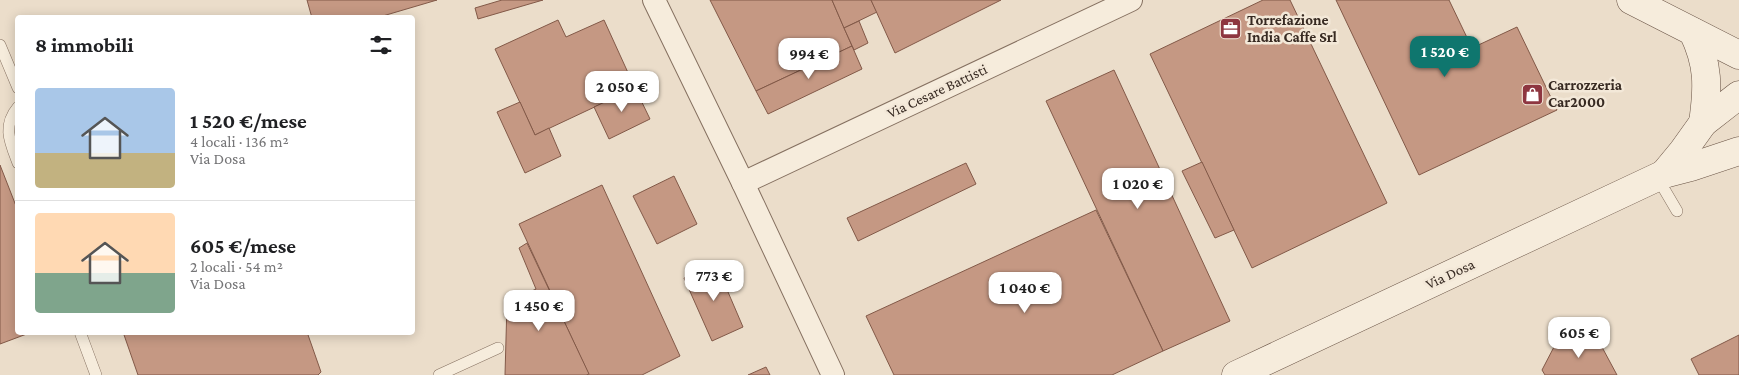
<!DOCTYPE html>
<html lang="it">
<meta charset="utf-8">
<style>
body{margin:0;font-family:"Crimson Pro",serif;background:#f6f6f6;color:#202124;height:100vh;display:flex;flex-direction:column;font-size:19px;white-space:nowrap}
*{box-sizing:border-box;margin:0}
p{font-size:16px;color:#757577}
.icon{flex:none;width:28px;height:28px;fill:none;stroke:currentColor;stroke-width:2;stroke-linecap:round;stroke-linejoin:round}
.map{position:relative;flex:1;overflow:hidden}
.side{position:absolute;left:15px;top:15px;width:400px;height:320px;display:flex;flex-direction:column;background:#fff;border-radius:5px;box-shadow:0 2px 12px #0003}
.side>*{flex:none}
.price{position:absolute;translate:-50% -42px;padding:0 11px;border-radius:10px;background:#fff;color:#222;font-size:16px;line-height:32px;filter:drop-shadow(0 1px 2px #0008)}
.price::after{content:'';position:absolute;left:50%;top:30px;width:15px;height:11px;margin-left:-8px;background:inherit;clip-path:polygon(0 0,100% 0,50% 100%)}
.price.on{background:#0f766e;color:#fff}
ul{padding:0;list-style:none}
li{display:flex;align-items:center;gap:15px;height:125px;padding:0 20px}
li+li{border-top:1px solid #e0e0e0}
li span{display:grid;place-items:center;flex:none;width:140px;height:100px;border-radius:5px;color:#555}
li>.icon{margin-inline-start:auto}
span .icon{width:60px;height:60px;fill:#fffc;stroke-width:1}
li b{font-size:21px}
h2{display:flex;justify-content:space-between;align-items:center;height:60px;padding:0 20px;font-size:21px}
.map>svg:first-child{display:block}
.building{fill:#c59883;stroke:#825948}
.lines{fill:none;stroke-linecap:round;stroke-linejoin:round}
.lane-casing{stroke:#857060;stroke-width:12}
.street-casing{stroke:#857060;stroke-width:24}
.secondary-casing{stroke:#675143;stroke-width:29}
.lane{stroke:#f6ecdc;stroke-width:11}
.street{stroke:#f6ecdc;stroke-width:22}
.secondary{stroke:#f6ecdc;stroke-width:28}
.labels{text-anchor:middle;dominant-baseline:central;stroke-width:5;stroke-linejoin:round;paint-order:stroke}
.poi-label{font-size:15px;font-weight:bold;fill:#372a22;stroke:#f3e8d8;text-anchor:start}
.street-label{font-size:15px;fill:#372a22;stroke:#f3e8d8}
</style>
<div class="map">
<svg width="1739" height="375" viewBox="0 0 1739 375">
<rect width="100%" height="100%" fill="#ebddca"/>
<g class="building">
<polygon points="307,0 437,0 376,18 312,18"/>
<polygon points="502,0 543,0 478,19 475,8"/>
<polygon points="710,0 832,0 852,46 756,91"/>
<polygon points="832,0 871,0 877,12 844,28"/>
<polygon points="871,0 1001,0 895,53"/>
<polygon points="1263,0 1290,0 1387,203 1252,268 1150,54"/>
<polygon points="1336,0 1449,0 1472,48 1517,27 1557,110 1419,175"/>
<polygon points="558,20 566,37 604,20 635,88 535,135 495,49"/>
<polygon points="859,21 868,43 854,50 844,28"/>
<polygon points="852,46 862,69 768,114 756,91"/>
<polygon points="1114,70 1230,321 1163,351 1046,101"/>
<polygon points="635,88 650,119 609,139 594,107"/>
<polygon points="520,102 535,135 549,128 561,156 525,173 497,112"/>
<polygon points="1202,162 1234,230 1215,238 1182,171"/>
<polygon points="966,163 976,184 858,241 847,218"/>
<polygon points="0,165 18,211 18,332 32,332 0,344"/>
<polygon points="674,176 697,224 657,244 633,196"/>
<polygon points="602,185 680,356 642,375 589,375 519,224"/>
<polygon points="1096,210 1163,351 1112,375 894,375 866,316"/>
<polygon points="527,243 589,374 586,375 505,375 507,303 536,289 519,248"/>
<polygon points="716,264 743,327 712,341 684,278"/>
<polygon points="123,332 307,332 321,372 318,375 138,375"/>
<polygon points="1739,335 1739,375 1699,375 1691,359"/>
<polygon points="1596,336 1617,375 1545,375 1542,370 1555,345"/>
<polygon points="766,367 770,375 748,375"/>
</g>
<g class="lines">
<defs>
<g id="lane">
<polyline points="0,45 18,88"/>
<path d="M18 107C2 126 10 142 18 163"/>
<polyline points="1657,177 1677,211"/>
<polyline points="80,332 96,375"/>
<polyline points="439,375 498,348"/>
</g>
<g id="street">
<polyline points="654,0 743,183 833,375"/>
<polyline points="743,183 1131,0"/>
</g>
<g id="secondary">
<polyline points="1631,0 1739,55"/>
<path d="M1693 32C1709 65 1708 87 1703 123"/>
<polyline points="1664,174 1683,151 1703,123 1739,95"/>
<polyline points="1236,375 1664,174 1691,167 1739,151"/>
</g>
</defs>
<use href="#lane" class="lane-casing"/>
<use href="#street" class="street-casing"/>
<use href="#secondary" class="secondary-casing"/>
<use href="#lane" class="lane"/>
<use href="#street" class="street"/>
<use href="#secondary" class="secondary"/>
</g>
<defs>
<symbol id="office-square" viewBox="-11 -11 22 22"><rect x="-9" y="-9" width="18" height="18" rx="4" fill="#8e3640" stroke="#f3e8d8"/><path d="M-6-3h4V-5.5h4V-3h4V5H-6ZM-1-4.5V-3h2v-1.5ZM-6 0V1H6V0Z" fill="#fff"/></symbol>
<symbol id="shop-square" viewBox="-11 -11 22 22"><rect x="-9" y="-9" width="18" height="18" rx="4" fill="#8e3640" stroke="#f3e8d8"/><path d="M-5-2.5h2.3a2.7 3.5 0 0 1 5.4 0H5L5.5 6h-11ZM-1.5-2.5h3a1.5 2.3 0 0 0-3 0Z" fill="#fff"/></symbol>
</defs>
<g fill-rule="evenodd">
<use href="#office-square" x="1218" y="16" width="25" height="25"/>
<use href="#shop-square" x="1520" y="82" width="25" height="25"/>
</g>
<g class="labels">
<g class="poi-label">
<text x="1247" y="20">Torrefazione<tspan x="1247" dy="17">India Caffe Srl</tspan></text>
<text x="1548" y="85">Carrozzeria<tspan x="1548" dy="17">Car2000</tspan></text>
</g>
<g class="street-label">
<text transform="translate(937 91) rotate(-25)">Via Cesare Battisti</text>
<text transform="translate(1450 274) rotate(-25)">Via Dosa</text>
</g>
</g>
</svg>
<b class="price on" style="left:1445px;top:78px">1 520 €</b>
<b class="price" style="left:809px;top:80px">994 €</b>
<b class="price" style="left:622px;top:113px">2 050 €</b>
<b class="price" style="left:1138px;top:210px">1 020 €</b>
<b class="price" style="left:714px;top:302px">773 €</b>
<b class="price" style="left:1025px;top:314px">1 040 €</b>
<b class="price" style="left:539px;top:332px">1 450 €</b>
<b class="price" style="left:1579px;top:359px">605 €</b>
<section class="side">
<h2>8 immobili<svg class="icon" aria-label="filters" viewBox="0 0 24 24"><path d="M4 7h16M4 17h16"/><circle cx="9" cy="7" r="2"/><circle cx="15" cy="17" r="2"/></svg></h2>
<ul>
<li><span style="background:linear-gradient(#a9c7e8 65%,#c2b280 0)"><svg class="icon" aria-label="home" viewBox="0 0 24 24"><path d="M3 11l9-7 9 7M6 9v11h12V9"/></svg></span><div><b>1 520 €/mese</b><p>4 locali · 136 m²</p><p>Via Dosa</p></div></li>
<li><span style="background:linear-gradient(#ffd9b3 60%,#7fa58c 0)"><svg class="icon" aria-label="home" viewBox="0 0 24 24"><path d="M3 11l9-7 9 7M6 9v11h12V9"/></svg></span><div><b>605 €/mese</b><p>2 locali · 54 m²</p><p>Via Dosa</p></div></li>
</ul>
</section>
</div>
